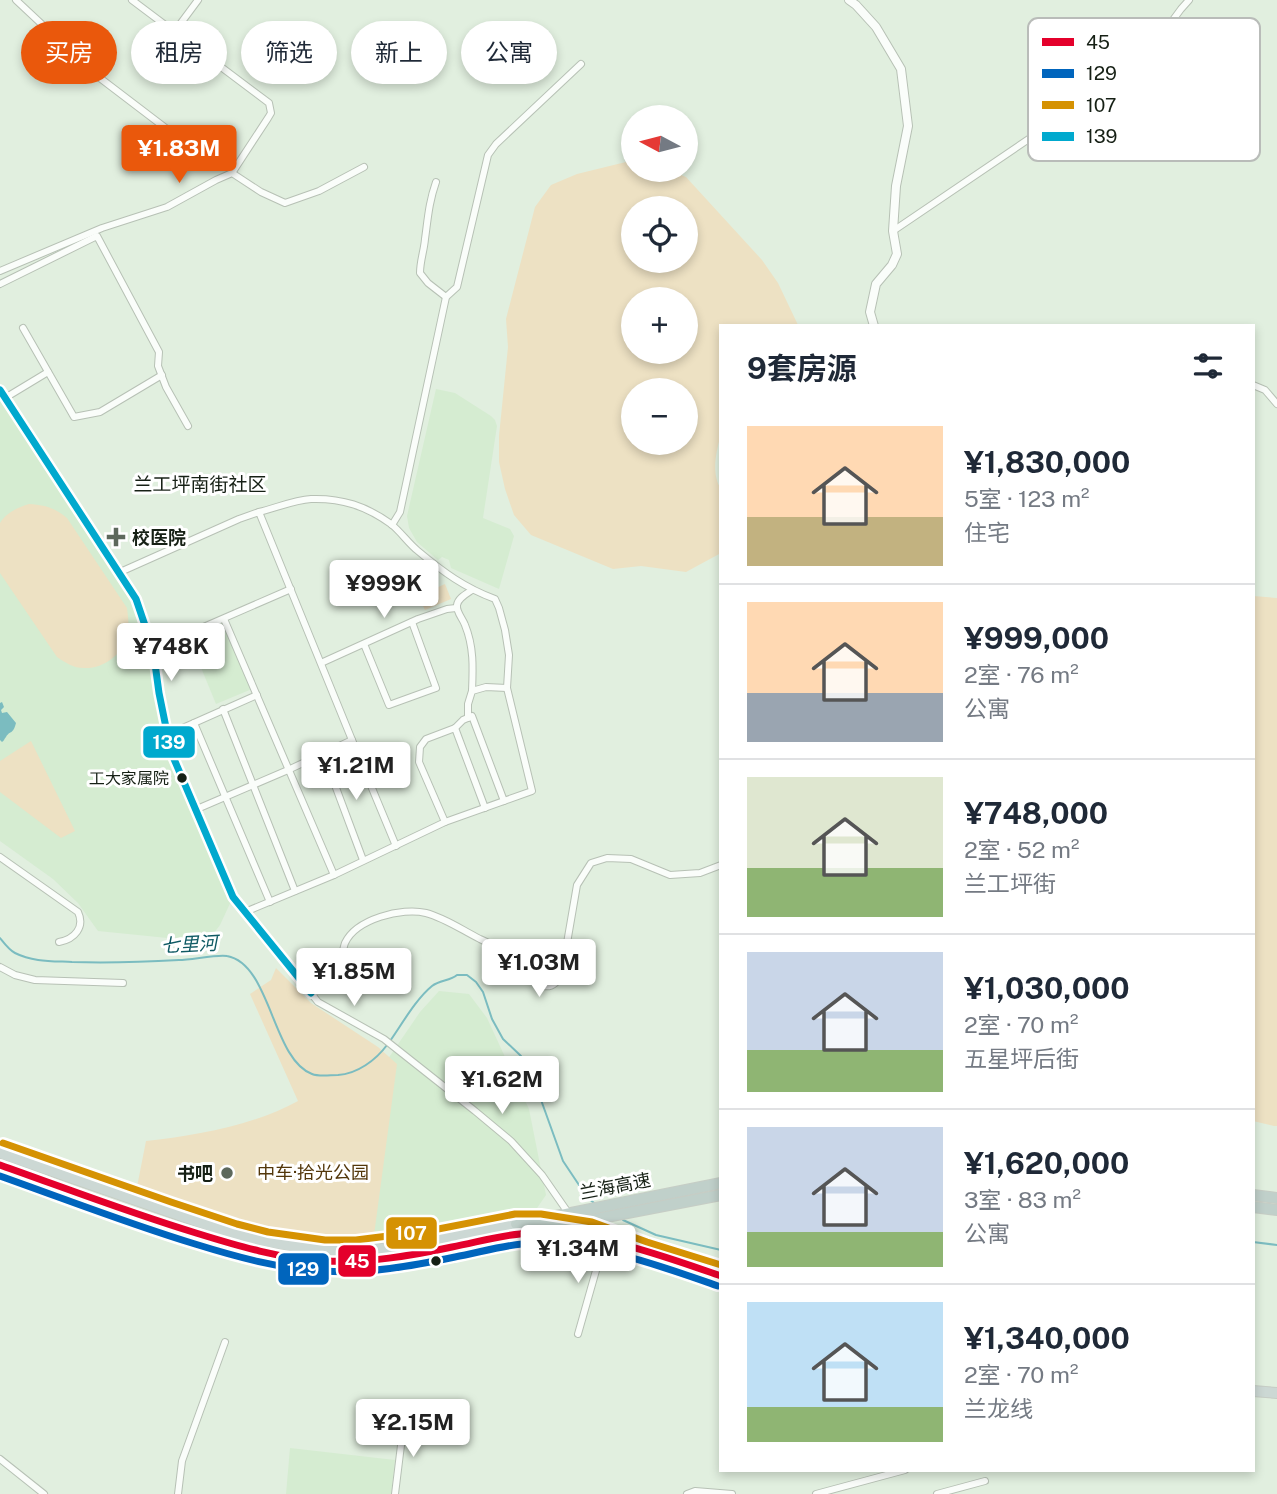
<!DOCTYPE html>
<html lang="zh">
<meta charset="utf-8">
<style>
body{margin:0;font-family:"Public Sans","Noto Sans SC",sans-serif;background:#f6f6f7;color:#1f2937;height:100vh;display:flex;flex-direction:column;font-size:26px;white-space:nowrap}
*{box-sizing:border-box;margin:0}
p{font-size:23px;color:#747a83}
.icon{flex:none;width:38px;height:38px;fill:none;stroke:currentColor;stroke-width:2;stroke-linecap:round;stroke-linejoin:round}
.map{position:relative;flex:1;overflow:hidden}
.side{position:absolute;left:719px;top:324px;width:536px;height:1148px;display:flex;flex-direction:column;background:#fff;border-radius:0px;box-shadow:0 4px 10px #0003}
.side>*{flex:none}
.top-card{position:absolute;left:21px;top:21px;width:593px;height:63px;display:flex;gap:14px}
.needle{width:46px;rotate:277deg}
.buttons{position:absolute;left:621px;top:105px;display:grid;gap:14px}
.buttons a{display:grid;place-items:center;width:77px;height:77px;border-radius:50%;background:#fff;box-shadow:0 4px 10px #0003;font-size:35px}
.price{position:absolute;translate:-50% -60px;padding:0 16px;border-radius:7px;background:#fff;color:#222;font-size:23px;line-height:46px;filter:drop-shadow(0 2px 4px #0008)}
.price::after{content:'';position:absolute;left:50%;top:42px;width:21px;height:16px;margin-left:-10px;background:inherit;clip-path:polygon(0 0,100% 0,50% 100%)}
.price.active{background:#ea580c;color:#fff}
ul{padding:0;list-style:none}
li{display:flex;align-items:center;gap:21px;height:175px;padding:0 28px}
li+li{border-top:2px solid #e0e1e3}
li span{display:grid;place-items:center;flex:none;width:196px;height:140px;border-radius:0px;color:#555}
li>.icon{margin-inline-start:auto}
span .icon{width:84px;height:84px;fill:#fffc;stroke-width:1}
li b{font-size:30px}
h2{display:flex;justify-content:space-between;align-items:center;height:84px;padding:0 28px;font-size:30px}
.tag{padding:0 24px;border-radius:32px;background:#fff;box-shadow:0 4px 10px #0003;font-size:24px;line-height:63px}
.tag.active{background:#ea580c;color:#fff}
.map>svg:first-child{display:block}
.built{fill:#d5ecd1}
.green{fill:#ede1c3;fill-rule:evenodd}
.water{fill:#7bbcc0}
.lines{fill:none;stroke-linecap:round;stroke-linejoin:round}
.stream{stroke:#7bbcc0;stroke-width:2}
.minor-casing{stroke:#b7c1b5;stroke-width:8}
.tertiary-casing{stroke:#b7c1b5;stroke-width:10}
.trunk-casing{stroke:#c6cdc5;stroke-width:12}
.motorway-casing{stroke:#c6cdc5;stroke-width:12}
.minor{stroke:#fafdfa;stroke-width:6}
.tertiary{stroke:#fafdfa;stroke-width:8}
.trunk{stroke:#ccd8d4;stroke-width:10}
.motorway{stroke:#c0d0ca;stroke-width:10}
.bus-1-casing{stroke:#fff;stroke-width:12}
.bus-2-casing{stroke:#fff;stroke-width:12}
.bus-3-casing{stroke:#fff;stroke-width:12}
.bus-4-casing{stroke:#fff;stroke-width:12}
.bus-1{stroke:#e4002b;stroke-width:7}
.bus-2{stroke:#0065bd;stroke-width:7}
.bus-3{stroke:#d59203;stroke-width:7}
.bus-4{stroke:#00a9ce;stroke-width:7}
.poi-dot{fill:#5d685c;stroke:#fff;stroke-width:2.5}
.bus-dot{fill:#162015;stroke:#fff;stroke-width:2.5}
.labels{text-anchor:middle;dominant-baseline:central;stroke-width:6;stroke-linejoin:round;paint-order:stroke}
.bus-label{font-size:16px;fill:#162015;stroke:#fff;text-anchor:end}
.poi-label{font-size:18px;font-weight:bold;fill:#162015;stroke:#fff;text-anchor:start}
.park-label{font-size:18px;fill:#53370b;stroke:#fff}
.street-label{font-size:18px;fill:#162015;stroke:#fff}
.neighbourhood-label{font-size:19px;fill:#162015;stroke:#fff}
.water-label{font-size:19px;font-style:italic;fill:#0f5a64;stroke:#fff}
.key{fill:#fff;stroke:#b9bcb9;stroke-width:2}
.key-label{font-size:19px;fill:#162015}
.line-badge{stroke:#fff;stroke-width:2.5}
.badge-label{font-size:19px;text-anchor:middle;font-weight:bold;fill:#fff}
</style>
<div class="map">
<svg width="1277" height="1494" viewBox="0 0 1277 1494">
<rect width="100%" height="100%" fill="#e1efdf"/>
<g class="built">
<polygon points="436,389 455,393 491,416 495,420 497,426 483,518 510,529 514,536 499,589 451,568 449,560 442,557 438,560 417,542 409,528 407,516"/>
<polygon points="0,390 136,599 153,649 171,752 233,897 220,925 207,942 98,931 78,903 53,879 0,841"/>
<polygon points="223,621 252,689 216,704 188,636"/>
<polygon points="439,991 469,994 487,1018 529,1109 546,1195 535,1211 379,1241 365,1240 391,1081 379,1072 420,1012"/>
<polygon points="290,1448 395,1460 391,1494 286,1494"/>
</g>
<g class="green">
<path d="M630 161 633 162 634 170H669L686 177 762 260 778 283 798 325 721 326V435C716 451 711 474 721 489V553L686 572 641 566 613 569 531 535 514 515 505 489 499 462V436L508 347 506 319 535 207 551 185 577 174ZM686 208V261H634V208ZM634 299H686V352H634ZM686 390V443H634V390Z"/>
<path d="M29 504C45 505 55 508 67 518L127 608C128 617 130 628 127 637 122 655 103 669 84 668 73 668 66 663 57 657L0 573V523C7 512 17 508 29 504Z"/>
<polygon points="425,571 431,586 405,598 398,583"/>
<polygon points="445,584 451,599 425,610 418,596"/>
<polygon points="1253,596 1277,598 1277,1126 1274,1126 1253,1121"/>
<polygon points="31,741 75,831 61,838 0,792 0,761"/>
<path d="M276 968 311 1003 378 1047 397 1064 374 1235 322 1241 255 1232 136 1192 146 1141C195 1136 255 1125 298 1101L250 994 271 980Z"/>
</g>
<path class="water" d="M2 702 4 707 1 710 2 713 7 712 16 723C13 735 10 730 6 737 4 739 4 741 2 742L0 740V703Z"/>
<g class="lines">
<g class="stream">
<path d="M0 938C4 943 9 950 15 953 33 962 52 961 72 962 108 963 144 962 179 960 191 960 218 954 227 956 271 964 272 1059 312 1074 319 1077 330 1075 338 1075 357 1074 376 1060 387 1045"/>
<path d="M390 1041C402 1024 416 999 432 986 440 980 450 981 457 975H467L476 982 483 992 492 1019 503 1039 521 1056 527 1073 536 1086 563 1161 587 1197 594 1203"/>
<polyline points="623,1220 656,1235 721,1250"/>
<polyline points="1253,1242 1277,1245"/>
</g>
<defs>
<g id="minor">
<polyline points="16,0 96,75 197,152"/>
<polyline points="132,0 269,103 271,113 268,118 232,173"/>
<polyline points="175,31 198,0"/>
<path d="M436 182C429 202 428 217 425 239 424 251 420 261 420 273L428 283 446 297"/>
<polyline points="893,231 1048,126 1078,124 1106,116 1112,108 1114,100 1181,9 1189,0"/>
<polyline points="0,271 102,228 167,207 216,180 232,173 261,192 285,203 319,191 364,167"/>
<polyline points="0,284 97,236 159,352 158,366 166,387 188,426"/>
<polyline points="23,328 74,417 100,412 162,375"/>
<polyline points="1253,385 1265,390 1277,404"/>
<polyline points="0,390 136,599 153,649 159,693 171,752 233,897 318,1002 384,1039 475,1111 511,1141 542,1175 585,1237"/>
<polyline points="5,398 48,372"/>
<polyline points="392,525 400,512 446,297 457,287 488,155 496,144 581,64"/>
<polyline points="118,573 239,519 259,512 352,740 288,770 197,809"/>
<path d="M472 590C466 594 458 598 457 605 456 612 463 619 465 625 474 647 473 668 472 691"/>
<polyline points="224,619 334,875"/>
<polyline points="364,644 389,705 436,688 412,622"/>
<polyline points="153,649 291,589"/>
<polyline points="321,663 418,619 447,609 456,608"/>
<polyline points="223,709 295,891"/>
<polyline points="468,718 468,704 472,691 486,687 507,688"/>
<polyline points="194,723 270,902"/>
<polyline points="455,728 463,720 472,716 504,801"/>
<polyline points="167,735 257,695"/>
<polyline points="352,740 396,846"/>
<polyline points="323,753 363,860"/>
<polyline points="445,822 419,762 420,747 426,739 455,728 485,808"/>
<path d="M0 857 78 912C85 927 75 939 59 942"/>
<path d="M245 912 334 875 445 822 532 791 507 688 509 655 505 630 499 608 495 599C465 588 443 572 418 551 408 543 401 532 391 524 366 506 342 498 311 499 294 500 276 508 259 512"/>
<polyline points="0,967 15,975 35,980 123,983"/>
<path d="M311 993C318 989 327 984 333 978 342 970 341 954 345 943 356 919 402 907 426 913 445 918 462 930 480 939 493 945 505 950 517 960 526 967 530 983 543 986 553 988 559 981 562 972L577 885 591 863 607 858 631 859 670 875 700 873 721 865"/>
<polyline points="578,1334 597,1267 600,1240"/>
<polyline points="0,1459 44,1494"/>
<polyline points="178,1494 182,1461 225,1342"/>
<polyline points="395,1494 404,1421"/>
<polyline points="687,1494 695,1491 732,1494"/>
<polyline points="816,1494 905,1470"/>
<polyline points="937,1494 985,1481"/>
</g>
<polyline id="tertiary" points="849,0 856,5 876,27 901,69 908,126 896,186 893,231 897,254 892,265 876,284 870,312 874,326"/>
<g id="trunk">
<path d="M0 1153 234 1234C274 1244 315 1252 356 1251 408 1249 465 1234 516 1224H523"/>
<path d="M0 1165C62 1187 123 1210 186 1230 232 1244 277 1259 325 1261 374 1263 420 1254 467 1244 485 1241 502 1236 520 1234 588 1228 657 1254 721 1276"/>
<polyline points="1253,1391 1277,1393"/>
</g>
<g id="motorway">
<polyline points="1253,1195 1277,1198"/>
<polyline points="1253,1207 1277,1210"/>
<polyline points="516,1224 721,1183"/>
<polyline points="518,1234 721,1195"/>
</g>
</defs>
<use href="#minor" class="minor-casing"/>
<use href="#tertiary" class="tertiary-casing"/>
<use href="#trunk" class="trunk-casing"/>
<use href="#motorway" class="motorway-casing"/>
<use href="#minor" class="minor"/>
<use href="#tertiary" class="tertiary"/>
<use href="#trunk" class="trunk"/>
<use href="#motorway" class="motorway"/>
<defs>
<path id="bus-1" d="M0 1165C65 1188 130 1213 196 1233 238 1246 281 1259 325 1261 368 1263 410 1256 452 1247 474 1243 497 1236 520 1234 589 1228 657 1254 721 1276"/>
<path id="bus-2" d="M0 1176C65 1199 129 1224 195 1244 237 1257 280 1269 324 1271 368 1274 412 1266 455 1257 477 1253 500 1246 522 1244 590 1240 655 1264 718 1286"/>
<polyline id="bus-3" points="3,1143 171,1202 237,1224 268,1232 325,1240 356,1240 428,1231 515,1214 541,1214 592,1222 647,1242 721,1265"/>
<polyline id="bus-4" points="0,390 136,599 153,649 159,693 171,752 233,897 311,993"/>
</defs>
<use href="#bus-1" class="bus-1-casing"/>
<use href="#bus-2" class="bus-2-casing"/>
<use href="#bus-3" class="bus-3-casing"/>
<use href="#bus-4" class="bus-4-casing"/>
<use href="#bus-1" class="bus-1"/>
<use href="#bus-2" class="bus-2"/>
<use href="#bus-3" class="bus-3"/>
<use href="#bus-4" class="bus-4"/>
</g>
<g class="poi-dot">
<path d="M112.5 526.5h7v7h7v7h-7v7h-7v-7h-7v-7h7z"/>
<circle cx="227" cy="1173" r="7"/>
</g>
<g class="bus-dot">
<circle cx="182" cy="778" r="6"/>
<circle cx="436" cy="1261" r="6"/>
</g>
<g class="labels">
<g class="bus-label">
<text x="169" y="778">工大家属院</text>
</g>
<g class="poi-label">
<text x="132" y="537">校医院</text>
<text x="213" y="1173" text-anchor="end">书吧</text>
</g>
<g class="park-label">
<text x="313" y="1172">中车·拾光公园</text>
</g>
<g class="street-label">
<text transform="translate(615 1186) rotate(-11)">兰海高速</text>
</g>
<g class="neighbourhood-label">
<text x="200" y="484">兰工坪南街社区</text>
</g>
<g class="water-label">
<text transform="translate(189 944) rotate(-3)">七里河</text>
</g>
</g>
<rect x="1028" y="18" width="232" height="143" rx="10" class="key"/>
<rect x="1042" y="38" width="32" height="8" fill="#e4002b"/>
<rect x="1042" y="69" width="32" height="9" fill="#0065bd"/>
<rect x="1042" y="101" width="32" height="8" fill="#d59203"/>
<rect x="1042" y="132" width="32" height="9" fill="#00a9ce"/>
<g class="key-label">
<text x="1086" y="49">45</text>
<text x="1086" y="80">129</text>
<text x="1086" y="112">107</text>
<text x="1086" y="143">139</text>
</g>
<g class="line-badge">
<rect x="142" y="725" width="54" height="34" rx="7" fill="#00a9ce"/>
<rect x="385" y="1216" width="53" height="34" rx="7" fill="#d59203"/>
<rect x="337" y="1244" width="40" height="34" rx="7" fill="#e4002b"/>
<rect x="277" y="1252" width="53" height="34" rx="7" fill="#0065bd"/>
</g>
<g class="badge-label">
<text x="169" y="749">139</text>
<text x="411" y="1240">107</text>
<text x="357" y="1268">45</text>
<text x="303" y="1276">129</text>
</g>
</svg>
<div class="buttons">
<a><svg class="needle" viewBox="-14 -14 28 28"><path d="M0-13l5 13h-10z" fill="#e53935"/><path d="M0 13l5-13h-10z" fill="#747a83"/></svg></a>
<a><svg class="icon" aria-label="locate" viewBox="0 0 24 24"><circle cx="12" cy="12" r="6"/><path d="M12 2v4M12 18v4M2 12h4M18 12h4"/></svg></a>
<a>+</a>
<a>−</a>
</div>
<b class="price active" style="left:179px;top:185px">¥1.83M</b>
<b class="price" style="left:384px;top:620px">¥999K</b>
<b class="price" style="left:171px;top:683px">¥748K</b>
<b class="price" style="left:356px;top:802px">¥1.21M</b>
<b class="price" style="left:539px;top:999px">¥1.03M</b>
<b class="price" style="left:354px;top:1008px">¥1.85M</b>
<b class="price" style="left:502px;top:1116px">¥1.62M</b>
<b class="price" style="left:578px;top:1285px">¥1.34M</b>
<b class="price" style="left:413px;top:1459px">¥2.15M</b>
<div class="top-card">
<a class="tag active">买房</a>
<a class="tag">租房</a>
<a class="tag">筛选</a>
<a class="tag">新上</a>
<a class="tag">公寓</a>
</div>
<section class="side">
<h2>9套房源<svg class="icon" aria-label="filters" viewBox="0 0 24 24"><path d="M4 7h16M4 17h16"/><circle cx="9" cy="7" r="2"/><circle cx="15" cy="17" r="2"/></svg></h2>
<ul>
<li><span style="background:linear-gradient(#ffd9b3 65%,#c2b280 0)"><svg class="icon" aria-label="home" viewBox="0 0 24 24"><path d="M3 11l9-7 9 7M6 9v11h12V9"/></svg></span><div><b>¥1,830,000</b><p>5室 · 123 m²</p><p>住宅</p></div></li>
<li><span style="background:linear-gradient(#ffd9b3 65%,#9aa5b1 0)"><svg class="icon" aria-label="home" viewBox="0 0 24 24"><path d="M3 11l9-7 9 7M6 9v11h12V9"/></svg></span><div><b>¥999,000</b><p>2室 · 76 m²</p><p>公寓</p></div></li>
<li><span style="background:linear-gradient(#dfe7d0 65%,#8fb573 0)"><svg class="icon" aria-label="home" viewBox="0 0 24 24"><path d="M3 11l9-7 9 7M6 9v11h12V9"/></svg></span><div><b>¥748,000</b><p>2室 · 52 m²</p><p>兰工坪街</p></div></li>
<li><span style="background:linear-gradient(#c9d6e8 70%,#8fb573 0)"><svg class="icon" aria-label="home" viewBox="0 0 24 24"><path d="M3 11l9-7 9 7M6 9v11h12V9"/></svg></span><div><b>¥1,030,000</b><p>2室 · 70 m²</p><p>五星坪后街</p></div></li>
<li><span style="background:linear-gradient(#c9d6e8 75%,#8fb573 0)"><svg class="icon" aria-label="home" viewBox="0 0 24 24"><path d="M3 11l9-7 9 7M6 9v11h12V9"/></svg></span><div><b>¥1,620,000</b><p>3室 · 83 m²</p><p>公寓</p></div></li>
<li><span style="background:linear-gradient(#bfe0f5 75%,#8fb573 0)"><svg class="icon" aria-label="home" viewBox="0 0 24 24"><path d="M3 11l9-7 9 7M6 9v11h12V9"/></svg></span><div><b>¥1,340,000</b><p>2室 · 70 m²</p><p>兰龙线</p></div></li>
</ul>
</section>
</div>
